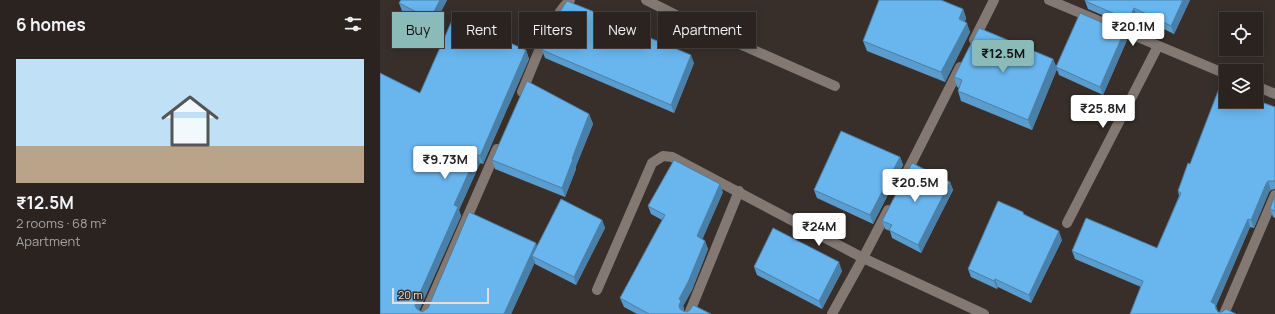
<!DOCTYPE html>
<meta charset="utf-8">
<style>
body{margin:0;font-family:Manrope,sans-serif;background:#362f2d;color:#f1f3f6;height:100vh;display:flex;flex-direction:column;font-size:15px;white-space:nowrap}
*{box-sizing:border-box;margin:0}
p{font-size:13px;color:#a5a4a5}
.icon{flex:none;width:22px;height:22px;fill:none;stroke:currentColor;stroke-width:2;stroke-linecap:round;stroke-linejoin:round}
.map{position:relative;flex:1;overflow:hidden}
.drawer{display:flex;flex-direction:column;background:#2a2320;width:380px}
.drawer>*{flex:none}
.banner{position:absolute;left:12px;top:12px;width:380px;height:36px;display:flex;gap:8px}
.controls{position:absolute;left:839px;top:12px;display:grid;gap:8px}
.controls a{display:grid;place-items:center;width:44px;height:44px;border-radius:0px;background:#2a2320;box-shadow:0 2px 10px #0003,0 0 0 1px #46403e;font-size:20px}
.scale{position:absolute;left:12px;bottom:10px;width:97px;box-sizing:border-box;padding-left:4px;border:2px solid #e5dfdb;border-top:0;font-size:11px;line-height:14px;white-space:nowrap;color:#e5dfdb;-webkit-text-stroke:3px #382f2a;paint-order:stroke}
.price{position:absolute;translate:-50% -34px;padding:0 9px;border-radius:4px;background:#fff;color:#222;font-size:13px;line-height:26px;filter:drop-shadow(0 1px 2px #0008)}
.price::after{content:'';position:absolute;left:50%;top:24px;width:12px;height:9px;margin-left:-6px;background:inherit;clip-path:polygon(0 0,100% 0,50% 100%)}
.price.active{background:#8bbbb9;color:#111}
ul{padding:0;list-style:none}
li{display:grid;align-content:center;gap:8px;height:212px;padding:0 16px}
li span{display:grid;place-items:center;height:124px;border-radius:0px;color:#555}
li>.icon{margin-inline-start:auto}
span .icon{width:72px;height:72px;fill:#fffc;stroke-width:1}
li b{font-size:17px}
h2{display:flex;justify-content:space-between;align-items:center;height:48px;padding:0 16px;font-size:17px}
.pill{padding:0 14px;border-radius:0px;background:#2a2320;box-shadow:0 2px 10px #0003,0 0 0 1px #46403e;font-size:14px;line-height:36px}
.pill.active{background:#8bbbb9;color:#111}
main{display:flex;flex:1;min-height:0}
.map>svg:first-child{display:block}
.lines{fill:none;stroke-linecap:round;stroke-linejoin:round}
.minor{stroke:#837872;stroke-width:10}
.wall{fill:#5a9ccd}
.shaded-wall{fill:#4a7fa7}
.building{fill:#69b5ee;stroke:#4a7fa7}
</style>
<main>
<section class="drawer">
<h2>6 homes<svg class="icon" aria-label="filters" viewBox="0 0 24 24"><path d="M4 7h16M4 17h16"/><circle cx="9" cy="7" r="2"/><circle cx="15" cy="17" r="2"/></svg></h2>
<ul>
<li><span style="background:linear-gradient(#bfe0f5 70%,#b9a48a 0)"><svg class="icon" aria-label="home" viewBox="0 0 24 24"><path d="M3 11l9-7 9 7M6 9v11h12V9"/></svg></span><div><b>₹12.5M</b><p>2 rooms · 68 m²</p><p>Apartment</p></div></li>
</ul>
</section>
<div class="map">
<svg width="895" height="314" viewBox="0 0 895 314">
<rect width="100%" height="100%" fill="#382f2a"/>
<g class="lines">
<g class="minor">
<polyline points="266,0 310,22 455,86"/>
<polyline points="669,0 846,74"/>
<polyline points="594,40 614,0"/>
<polyline points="876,86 895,94"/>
<path d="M142 92C154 64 168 21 190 0"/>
<polyline points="526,174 580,67"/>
<polyline points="687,223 778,46"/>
<polyline points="217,290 272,163 283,156 292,157 483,258 604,314"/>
<polyline points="45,314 117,149"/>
<polyline points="309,314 359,191"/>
<polyline points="452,314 483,258 508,210"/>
<polyline points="844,314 895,195"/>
</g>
</g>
<g class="wall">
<polygon points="21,0 67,0 53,27 22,11 19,3"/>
<polygon points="705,0 810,0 794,34 757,16 752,28 708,9 705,1"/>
<polygon points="583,9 586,18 585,22 590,32 565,82 487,51 483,41"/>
<polygon points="249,29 314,63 294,113 165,58 162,50"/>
<polygon points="744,32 747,40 723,95 679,75 676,67"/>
<polygon points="146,50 149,59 103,164 100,163 79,210 81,216 39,310 42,312 45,310 157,246 222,220 225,228 196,285 155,264 155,262 131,314 0,314 40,93"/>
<polygon points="673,59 677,69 652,130 581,101 578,91 579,88 577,87 574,77"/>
<polygon points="895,107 895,189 891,190 889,192 874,228 870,227 836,306 838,312 856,314 750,314 761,287 695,259 692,251 777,248 799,196 798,191 810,164"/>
<polygon points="209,114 213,124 196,166 196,169 185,197 115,169 112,160"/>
<polygon points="520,157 523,165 493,224 437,198 434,190"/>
<polygon points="570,182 573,190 541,253 512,238 510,231 505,229 502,221"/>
<polygon points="343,192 322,239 325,241 328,249 312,290 303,306 304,308 304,311 331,314 257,314 244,307 240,298 282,220 271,214 268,206"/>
<polygon points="895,195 895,218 893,217 890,209"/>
<polygon points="643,212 644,214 682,240 651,303 618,287 617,289 591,277 588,269"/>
<polygon points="374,267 462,271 442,309 377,275"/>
</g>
<g class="shaded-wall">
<polygon points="60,0 67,0 53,27 50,19"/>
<polygon points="803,0 810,0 794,34 791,26"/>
<polygon points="754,8 757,16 752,28 749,20"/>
<polygon points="583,9 586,18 582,29 579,19"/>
<polygon points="587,23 590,32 565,82 561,72"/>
<polygon points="744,32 747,40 723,95 720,87"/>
<polygon points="146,50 149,59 103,164 100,156"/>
<polygon points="311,55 314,63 294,113 291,105"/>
<polygon points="673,59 677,69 652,130 648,120"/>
<polygon points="209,114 213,124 196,166 196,169 185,197 182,188 192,159"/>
<polygon points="97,154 100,163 79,210 81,216 39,311 39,314 35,306 36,302 74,205"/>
<polygon points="520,157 523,165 493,224 490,215"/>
<polygon points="888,181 891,190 889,192 874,228 871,220 886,184"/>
<polygon points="570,182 573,190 541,253 538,245"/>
<polygon points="340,184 343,192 320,245 317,236"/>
<polygon points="868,219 870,227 836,306 838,312 831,302"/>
<polygon points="222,220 225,228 196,285 194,277"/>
<polygon points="679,231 682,240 651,303 649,295"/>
<polygon points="325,241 328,249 312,290 303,306 304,308 303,314 299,306 299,299"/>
<polygon points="156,243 159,252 152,256 155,262 131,314 124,314"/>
<polygon points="459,262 462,271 442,309 439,301"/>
<polygon points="615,279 618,287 617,289 614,281"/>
</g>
<g class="building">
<polygon points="21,0 60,0 50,19 19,3"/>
<polygon points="499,0 561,0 583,9 579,19 587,23 561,72 483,41"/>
<polygon points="705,0 803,0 791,26 754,8 749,20 705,1"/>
<polygon points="187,1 247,25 246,28 311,55 291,105 162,50 175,19"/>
<polygon points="700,13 744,32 720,87 676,67"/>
<polygon points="73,18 146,50 100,156 97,154 74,205 78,207 36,302 35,306 37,309 42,312 48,308 89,212 156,243 124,314 0,314 0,73 40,93"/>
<polygon points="599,28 673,59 648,120 578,91 582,80 574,77"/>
<polygon points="147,81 209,114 192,159 193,159 182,188 112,160"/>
<polygon points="840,86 846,88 846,101 876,101 876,100 895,107 895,181 888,181 886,184 871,220 868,219 831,302 835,304 836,309 838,312 842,312 846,309 856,314 750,314 763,281 692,251 706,218 777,248 801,193 798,191 808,163 810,164"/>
<polygon points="461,131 520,157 490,215 434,190"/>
<polygon points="294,160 340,184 317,236 325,241 308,282 299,299 301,300 299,306 300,309 303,311 307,312 310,310 313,305 331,314 269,314 240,298 285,215 268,206"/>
<polygon points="532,163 570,182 538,245 509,230 512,225 502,221"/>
<polygon points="895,195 895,211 890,209"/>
<polygon points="181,199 222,220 194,277 152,256"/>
<polygon points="618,201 643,212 643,214 679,231 649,295 615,279 614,281 588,269"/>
<polygon points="393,228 459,262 439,301 374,267"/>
</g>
</svg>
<div class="controls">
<a><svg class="icon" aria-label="locate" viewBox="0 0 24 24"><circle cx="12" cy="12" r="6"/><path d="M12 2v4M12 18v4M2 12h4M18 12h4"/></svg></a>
<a><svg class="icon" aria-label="layers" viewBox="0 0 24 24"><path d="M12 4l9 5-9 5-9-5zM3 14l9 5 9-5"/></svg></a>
</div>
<div class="scale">20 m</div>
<b class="price" style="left:753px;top:47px">₹20.1M</b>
<b class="price active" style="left:623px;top:74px">₹12.5M</b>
<b class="price" style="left:723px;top:129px">₹25.8M</b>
<b class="price" style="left:65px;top:180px">₹9.73M</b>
<b class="price" style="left:535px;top:203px">₹20.5M</b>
<b class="price" style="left:439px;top:247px">₹24M</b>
<div class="banner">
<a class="pill active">Buy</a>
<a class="pill">Rent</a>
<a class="pill">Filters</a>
<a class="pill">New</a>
<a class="pill">Apartment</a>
</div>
</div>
</main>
